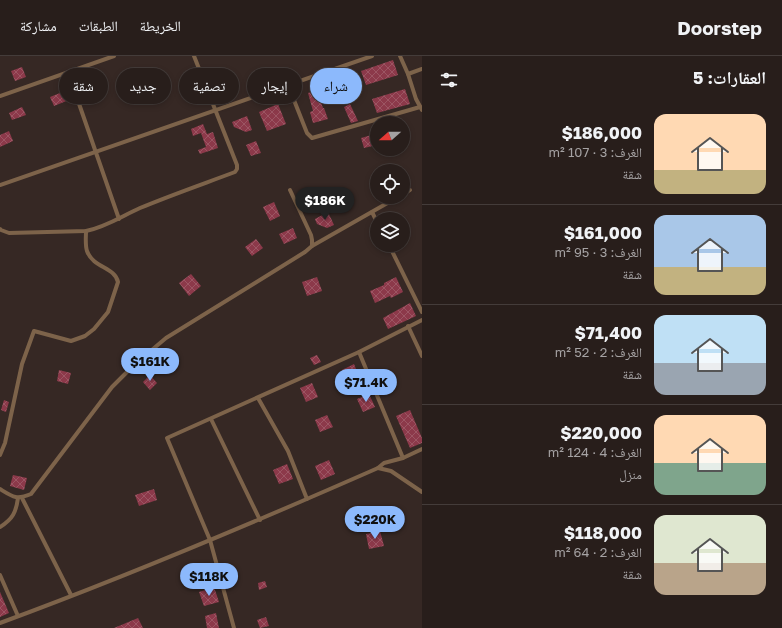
<!DOCTYPE html>
<html lang="ar">
<meta charset="utf-8">
<style>
body{margin:0;font-family:"Golos Text","Noto Naskh Arabic",sans-serif;background:#302724;color:#f1f3f6;direction:rtl;height:100vh;display:flex;flex-direction:column;font-size:15px;white-space:nowrap}
*{box-sizing:border-box;margin:0}
p{font-size:13px;color:#a5a2a3}
.icon{flex:none;width:22px;height:22px;fill:none;stroke:currentColor;stroke-width:2;stroke-linecap:round;stroke-linejoin:round}
.map{position:relative;flex:1;overflow:hidden;direction:ltr}
.sheet{display:flex;flex-direction:column;background:#281e1b;width:360px}
.sheet>*{flex:none}
.top-card{position:absolute;left:12px;top:12px;width:350px;height:36px;direction:rtl;display:flex;gap:8px}
.needle{width:26px;rotate:249deg}
.fabs{position:absolute;left:370px;top:60px;display:grid;gap:8px}
.fabs a{display:grid;place-items:center;width:40px;height:40px;border-radius:50%;background:#281e1b;box-shadow:0 2px 6px #0003,0 0 0 1px #443c3a;font-size:20px}
.price{position:absolute;translate:-50% -34px;padding:0 9px;border-radius:14px;background:#8cb9fc;color:#111;font-size:13px;line-height:26px;filter:drop-shadow(0 1px 2px #0008)}
.price::after{content:'';position:absolute;left:50%;top:24px;width:12px;height:9px;margin-left:-6px;background:inherit;clip-path:polygon(0 0,100% 0,50% 100%)}
.price.active{background:#222;color:#fff}
ul{padding:0;list-style:none}
li{display:flex;align-items:center;gap:12px;height:100px;padding:0 16px}
li+li{border-top:1px solid #443c3a}
li span{display:grid;place-items:center;flex:none;width:112px;height:80px;border-radius:12px;color:#555}
li>.icon{margin-inline-start:auto}
span .icon{width:48px;height:48px;fill:#fffc;stroke-width:1}
li b{font-size:17px}
h2{display:flex;justify-content:space-between;align-items:center;height:48px;padding:0 16px;font-size:17px}
.chip{padding:0 14px;border-radius:18px;background:#281e1b;box-shadow:0 2px 6px #0003,0 0 0 1px #443c3a;font-size:14px;line-height:36px}
.chip.active{background:#8cb9fc;color:#111}
header{display:flex;align-items:center;gap:24px;box-sizing:border-box;height:56px;padding:0 20px;background:#281e1b;border-bottom:1px solid #443c3a}
header strong{font-size:19px}
nav{display:flex;gap:22px;margin-inline-start:auto;font-size:14px}
main{display:flex;flex:1;min-height:0}
.map>svg:first-child{display:block}
.building{fill:url(#building-cross-hatch)}
.lines{fill:none;stroke-linecap:round;stroke-linejoin:round}
.street{stroke:#7d634a;stroke-width:4}
</style>
<header>
<strong>Doorstep</strong>
<nav><a>الخريطة</a><a>الطبقات</a><a>مشاركة</a></nav>
</header>
<main>
<section class="sheet">
<h2>العقارات: 5<svg class="icon" aria-label="filters" viewBox="0 0 24 24"><path d="M4 7h16M4 17h16"/><circle cx="9" cy="7" r="2"/><circle cx="15" cy="17" r="2"/></svg></h2>
<ul>
<li><span style="background:linear-gradient(#ffd9b3 70%,#c2b280 0)"><svg class="icon" aria-label="home" viewBox="0 0 24 24"><path d="M3 11l9-7 9 7M6 9v11h12V9"/></svg></span><div><b>$186,000</b><p>الغرف: 3 · 107 m²</p><p>شقة</p></div></li>
<li><span style="background:linear-gradient(#a9c7e8 65%,#c2b280 0)"><svg class="icon" aria-label="home" viewBox="0 0 24 24"><path d="M3 11l9-7 9 7M6 9v11h12V9"/></svg></span><div><b>$161,000</b><p>الغرف: 3 · 95 m²</p><p>شقة</p></div></li>
<li><span style="background:linear-gradient(#bfe0f5 60%,#9aa5b1 0)"><svg class="icon" aria-label="home" viewBox="0 0 24 24"><path d="M3 11l9-7 9 7M6 9v11h12V9"/></svg></span><div><b>$71,400</b><p>الغرف: 2 · 52 m²</p><p>شقة</p></div></li>
<li><span style="background:linear-gradient(#ffd9b3 60%,#7fa58c 0)"><svg class="icon" aria-label="home" viewBox="0 0 24 24"><path d="M3 11l9-7 9 7M6 9v11h12V9"/></svg></span><div><b>$220,000</b><p>الغرف: 4 · 124 m²</p><p>منزل</p></div></li>
<li><span style="background:linear-gradient(#dfe7d0 60%,#b9a48a 0)"><svg class="icon" aria-label="home" viewBox="0 0 24 24"><path d="M3 11l9-7 9 7M6 9v11h12V9"/></svg></span><div><b>$118,000</b><p>الغرف: 2 · 64 m²</p><p>شقة</p></div></li>
</ul>
</section>
<div class="map">
<svg width="422" height="572" viewBox="0 0 422 572">
<defs>
<pattern id="building-cross-hatch" width="8" height="8" patternUnits="userSpaceOnUse"><rect width="8" height="8" fill="#8c394a"/><path d="M0 0l8 8M0 8l8-8" fill="none" stroke="#9c5563"/></pattern>
</defs>
<rect width="100%" height="100%" fill="#362824"/>
<g class="building">
<polygon points="393,4 398,19 366,29 361,15"/>
<polygon points="22,11 26,21 15,25 11,15"/>
<polygon points="405,33 410,48 377,57 372,43"/>
<polygon points="317,34 323,52 324,52 328,63 313,67 310,56 313,55 308,37"/>
<polygon points="65,35 69,44 54,50 50,41"/>
<polygon points="278,48 286,68 267,75 259,56"/>
<polygon points="350,48 358,65 351,67 344,51"/>
<polygon points="22,51 26,59 12,64 9,57"/>
<polygon points="247,60 252,74 246,76 234,71 232,66"/>
<polygon points="203,68 207,78 213,76 218,92 200,98 198,94 206,91 201,77 193,80 191,73"/>
<polygon points="9,75 13,85 0,91 0,79"/>
<polygon points="375,78 377,89 364,92 361,82"/>
<polygon points="256,85 261,97 251,100 246,89"/>
<polygon points="274,146 280,160 270,165 263,151"/>
<polygon points="328,156 334,169 327,172 317,168 315,163"/>
<polygon points="293,172 297,182 284,188 279,178"/>
<polygon points="256,183 263,192 252,200 245,191"/>
<polygon points="191,218 201,230 189,240 179,227"/>
<polygon points="317,221 322,235 307,240 302,226"/>
<polygon points="396,221 403,236 391,242 390,240 375,247 370,235 384,229 384,227"/>
<polygon points="410,247 416,260 388,273 383,262"/>
<polygon points="317,299 321,306 314,309 310,302"/>
<polygon points="354,308 360,323 348,328 342,314"/>
<polygon points="59,314 71,317 68,328 57,325"/>
<polygon points="150,319 157,327 150,334 143,326"/>
<polygon points="312,327 318,341 306,346 300,332"/>
<polygon points="369,338 375,351 363,356 357,343"/>
<polygon points="4,344 9,346 6,356 1,354"/>
<polygon points="410,354 422,382 422,387 410,392 396,360"/>
<polygon points="327,359 333,371 320,376 315,364"/>
<polygon points="329,404 335,418 321,424 315,410"/>
<polygon points="287,408 293,423 279,428 273,414"/>
<polygon points="13,419 27,422 24,434 10,430"/>
<polygon points="154,433 157,444 139,450 135,439"/>
<polygon points="380,475 384,490 369,493 366,478"/>
<polygon points="265,525 267,531 259,534 258,527"/>
<polygon points="214,531 219,546 204,550 199,536"/>
<polygon points="0,536 9,557 0,561"/>
<polygon points="216,557 219,572 207,572 205,560"/>
<polygon points="266,561 269,570 260,572 257,564"/>
<polygon points="138,562 143,572 114,572"/>
</g>
<g class="lines">
<g class="street">
<polyline points="400,0 408,18 416,43 422,54"/>
<polyline points="68,16 119,163"/>
<polyline points="408,18 422,13"/>
<polyline points="288,29 307,77 312,82 420,51"/>
<polyline points="0,40 114,0"/>
<polyline points="0,129 372,0"/>
<polyline points="403,138 410,134"/>
<polyline points="372,156 377,166"/>
<path d="M0 173 1 174 9 177 86 175C106 171 122 160 140 152 171 139 203 128 235 116L237 113V109L194 0"/>
<polyline points="389,189 422,256"/>
<polyline points="312,190 398,141"/>
<polyline points="408,270 422,300"/>
<polyline points="359,296 403,402"/>
<polyline points="258,342 288,395 307,443"/>
<polyline points="211,363 260,464"/>
<path d="M0 399 5 387 22 308 34 275 71 285 85 280 94 273 108 256 118 226C115 211 93 212 87 195 85 189 86 181 86 175"/>
<polyline points="378,412 391,415 422,436"/>
<path d="M0 433C13 441 16 444 31 438L112 331 134 309 166 282 305 196 312 190V184L311 179 290 134"/>
<polyline points="22,442 71,539"/>
<path d="M0 471C13 463 16 456 18 442"/>
<polyline points="0,519 18,560"/>
<path d="M0 567C128 520 253 467 378 412L384 407 403 402 422 393"/>
<polyline points="234,572 210,484 167,382 359,296 422,264"/>
</g>
</g>
</svg>
<div class="fabs">
<a><svg class="needle" viewBox="-14 -14 28 28"><path d="M0-13l5 13h-10z" fill="#e53935"/><path d="M0 13l5-13h-10z" fill="#a5a2a3"/></svg></a>
<a><svg class="icon" aria-label="locate" viewBox="0 0 24 24"><circle cx="12" cy="12" r="6"/><path d="M12 2v4M12 18v4M2 12h4M18 12h4"/></svg></a>
<a><svg class="icon" aria-label="layers" viewBox="0 0 24 24"><path d="M12 4l9 5-9 5-9-5zM3 14l9 5 9-5"/></svg></a>
</div>
<b class="price active" style="left:325px;top:165px">$186K</b>
<b class="price" style="left:150px;top:326px">$161K</b>
<b class="price" style="left:366px;top:347px">$71.4K</b>
<b class="price" style="left:375px;top:484px">$220K</b>
<b class="price" style="left:209px;top:541px">$118K</b>
<div class="top-card">
<a class="chip active">شراء</a>
<a class="chip">إيجار</a>
<a class="chip">تصفية</a>
<a class="chip">جديد</a>
<a class="chip">شقة</a>
</div>
</div>
</main>
